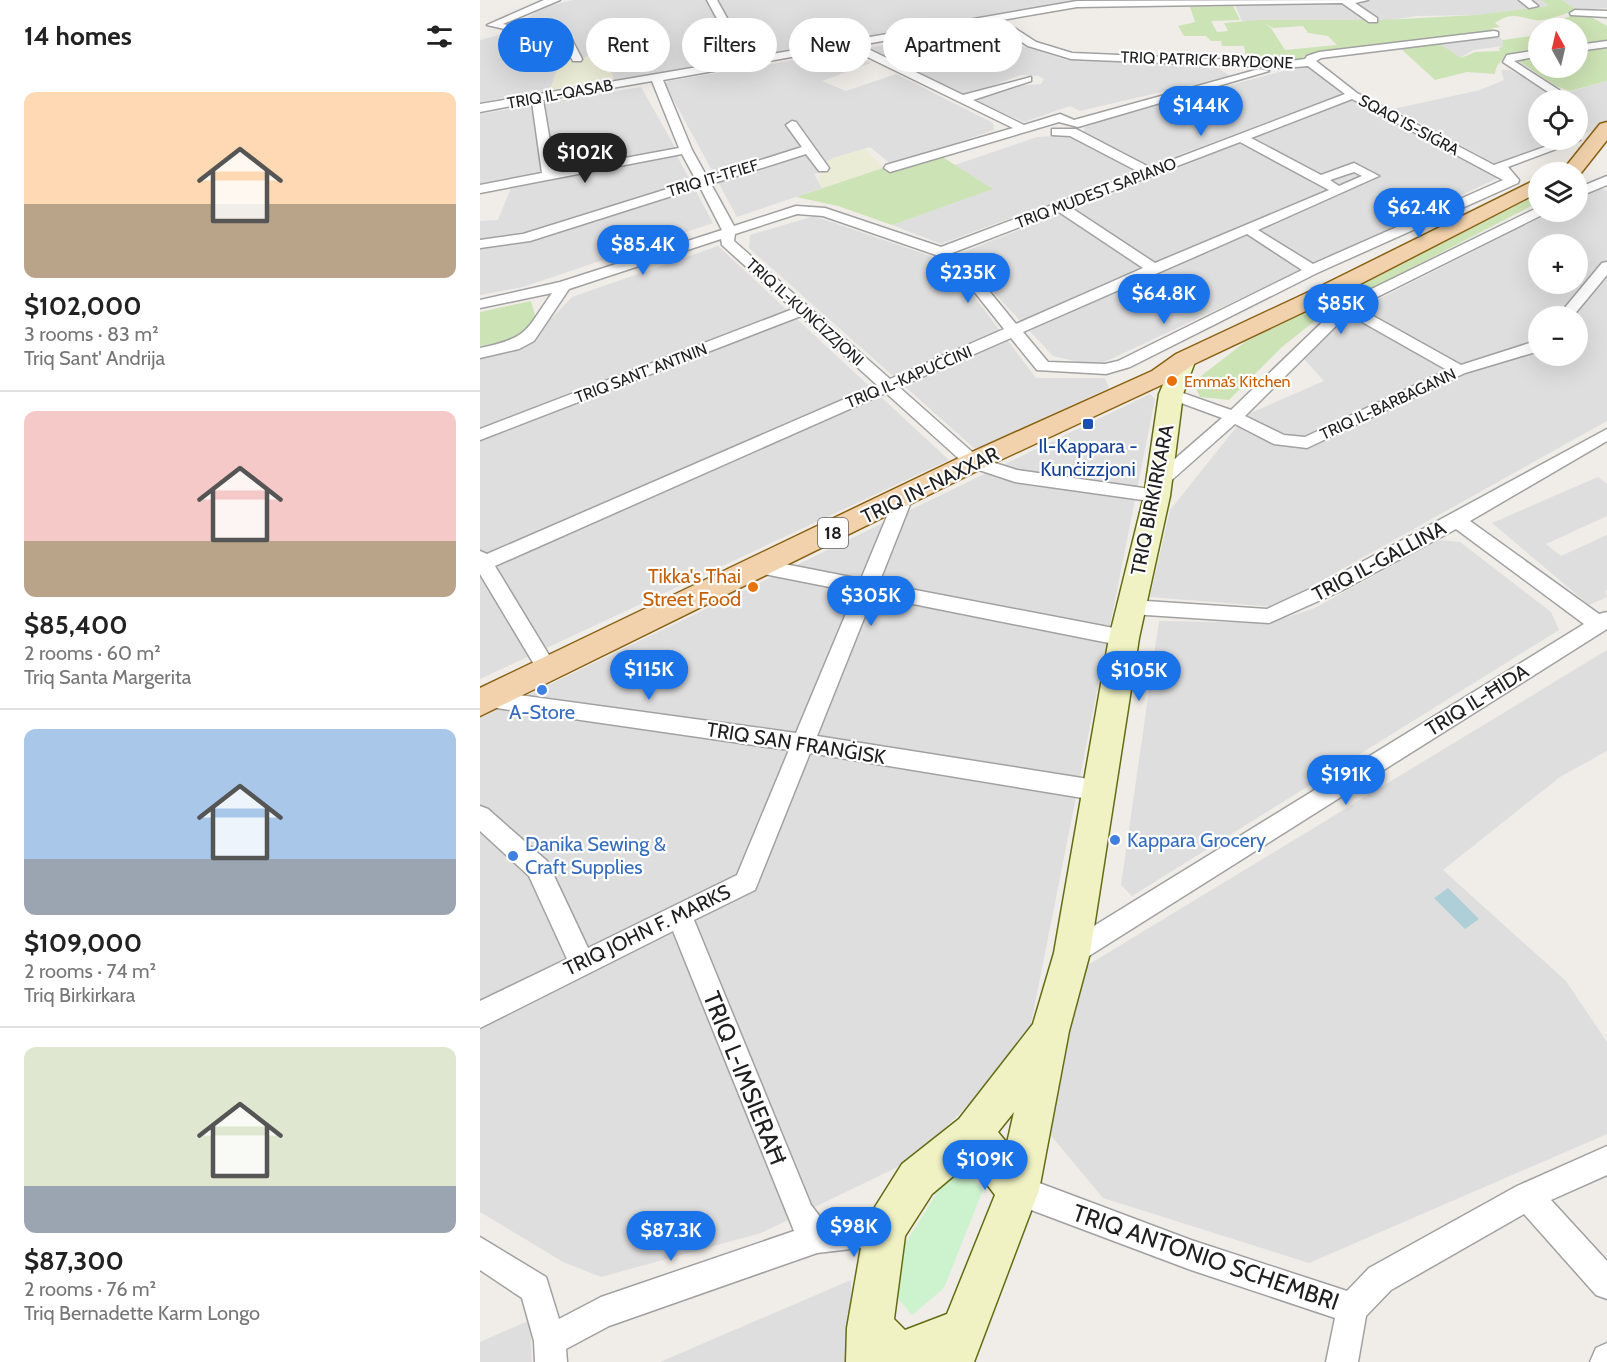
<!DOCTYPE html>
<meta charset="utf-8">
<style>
body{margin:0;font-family:Cabin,sans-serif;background:#f2f2f2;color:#222;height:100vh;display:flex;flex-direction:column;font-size:22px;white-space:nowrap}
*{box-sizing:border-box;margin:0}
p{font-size:20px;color:#767676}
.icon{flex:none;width:33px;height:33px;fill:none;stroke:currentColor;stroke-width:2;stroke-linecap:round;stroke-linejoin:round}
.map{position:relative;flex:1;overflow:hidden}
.panel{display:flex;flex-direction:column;background:#fff;width:480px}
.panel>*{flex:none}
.hud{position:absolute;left:18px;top:18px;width:570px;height:54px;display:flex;gap:12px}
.needle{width:39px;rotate:352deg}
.controls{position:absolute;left:1048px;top:18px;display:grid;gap:12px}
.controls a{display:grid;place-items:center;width:60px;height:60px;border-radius:50%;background:#fff;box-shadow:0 6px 24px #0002;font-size:30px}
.price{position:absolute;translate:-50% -51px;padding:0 14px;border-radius:21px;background:#1a73e8;color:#fff;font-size:20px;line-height:39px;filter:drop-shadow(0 2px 3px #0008)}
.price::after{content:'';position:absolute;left:50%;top:36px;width:18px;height:14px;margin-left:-9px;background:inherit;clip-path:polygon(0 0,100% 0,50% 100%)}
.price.active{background:#222;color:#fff}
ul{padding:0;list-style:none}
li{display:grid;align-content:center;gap:12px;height:318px;padding:0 24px}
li+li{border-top:2px solid #e0e0e0}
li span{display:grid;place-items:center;height:186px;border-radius:12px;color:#555}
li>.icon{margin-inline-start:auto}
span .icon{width:108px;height:108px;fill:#fffc;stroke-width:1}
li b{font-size:26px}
h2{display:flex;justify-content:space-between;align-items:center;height:72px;padding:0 24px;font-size:26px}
.tag{padding:0 21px;border-radius:27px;background:#fff;box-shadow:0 6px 24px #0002;font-size:21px;line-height:54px}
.tag.active{background:#1a73e8;color:#fff}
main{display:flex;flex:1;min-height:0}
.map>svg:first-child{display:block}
.residential{fill:#dedede;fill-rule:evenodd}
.farmland{fill:#eaecd6}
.grass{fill:#cce3b5;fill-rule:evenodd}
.park{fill:#ccf3ce}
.water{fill:#aecfd8}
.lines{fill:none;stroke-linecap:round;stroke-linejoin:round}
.street-casing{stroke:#a1a1a1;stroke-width:3}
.secondary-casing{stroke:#636c13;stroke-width:3}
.primary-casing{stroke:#8a6113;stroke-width:3}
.street{fill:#fff;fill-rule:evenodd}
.secondary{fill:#f0f2c4;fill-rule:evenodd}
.primary{fill:#f1d2ac;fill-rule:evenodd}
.food-dot{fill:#e8710a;stroke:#fff;stroke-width:2}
.transit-dot{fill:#1a4fb4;stroke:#fff;stroke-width:2}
.shop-dot{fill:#3f7fe0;stroke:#fff;stroke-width:2}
.labels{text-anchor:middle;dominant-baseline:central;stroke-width:4.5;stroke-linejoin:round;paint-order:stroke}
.far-street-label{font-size:16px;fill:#202020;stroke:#fff}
.far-food-label{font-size:16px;fill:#c56008;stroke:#fff;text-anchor:start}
.shield{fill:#fff;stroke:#636363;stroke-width:1.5}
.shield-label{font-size:18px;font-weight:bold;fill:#202020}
.transit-label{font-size:20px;fill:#164399;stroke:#fff}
.street-label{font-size:20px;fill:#202020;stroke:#fff}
.food-label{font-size:20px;fill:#c56008;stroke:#fff;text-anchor:end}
.shop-label{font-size:20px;fill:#366cbe;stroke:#fff;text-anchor:start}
.near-street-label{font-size:24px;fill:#202020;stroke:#fff}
</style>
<main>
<section class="panel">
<h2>14 homes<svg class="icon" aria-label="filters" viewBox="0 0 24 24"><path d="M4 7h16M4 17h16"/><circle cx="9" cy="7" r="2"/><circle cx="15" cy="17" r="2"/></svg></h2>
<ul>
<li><span style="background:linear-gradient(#ffd9b3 60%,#b9a48a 0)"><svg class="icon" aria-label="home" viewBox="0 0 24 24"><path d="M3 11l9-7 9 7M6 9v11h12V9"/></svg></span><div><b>$102,000</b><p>3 rooms · 83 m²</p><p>Triq Sant' Andrija</p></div></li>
<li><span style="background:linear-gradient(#f6c9c9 70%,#b9a48a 0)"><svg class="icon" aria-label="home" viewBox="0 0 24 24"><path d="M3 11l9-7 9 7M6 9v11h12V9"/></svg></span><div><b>$85,400</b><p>2 rooms · 60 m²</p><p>Triq Santa Margerita</p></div></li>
<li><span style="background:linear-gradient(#a9c7e8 70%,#9aa5b1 0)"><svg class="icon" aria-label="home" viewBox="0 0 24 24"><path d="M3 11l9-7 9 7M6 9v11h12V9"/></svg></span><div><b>$109,000</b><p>2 rooms · 74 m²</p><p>Triq Birkirkara</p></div></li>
<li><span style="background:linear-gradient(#dfe7d0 75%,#9aa5b1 0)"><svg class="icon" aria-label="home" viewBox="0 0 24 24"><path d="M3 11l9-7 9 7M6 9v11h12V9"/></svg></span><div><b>$87,300</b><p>2 rooms · 76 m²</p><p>Triq Bernadette Karm Longo</p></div></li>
</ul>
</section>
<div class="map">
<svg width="1127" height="1362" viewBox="0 0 1127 1362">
<rect width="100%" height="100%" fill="#f0ede8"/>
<g class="residential">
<polygon points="93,0 666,0 594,2 134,80 126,59 176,51 173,46 80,61 70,90 0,102 0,40 23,34 64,7"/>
<polygon points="753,0 1061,0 1069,6 996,15 936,16 904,21 762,21"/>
<polygon points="1082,0 1127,0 1127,8 1097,10"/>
<polygon points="503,27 513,29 534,43 586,60 735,66 750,76 600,111 590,106 544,122 498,102 499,98 535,86 561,84 564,79 559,76 541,75 483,96 386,48"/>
<polygon points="1019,37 1023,40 1023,46 993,50 980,58 960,44"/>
<polygon points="368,51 391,63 342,81 366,91 416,74 513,123 514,130 412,165 390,147 353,158 345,163 350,169 334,174 342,188 257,217 185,84 189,81"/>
<polygon points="822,66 832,68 867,92 461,244 412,225 512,189 475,165 557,137 603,134 605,127 645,113"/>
<polygon points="1021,70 1030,70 1075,96 1127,81 1127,126 1098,136 1098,100 1059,100 1059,140 1086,140 1014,163 913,109 1000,90 1024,80"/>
<polygon points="161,87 196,149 0,185 0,114"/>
<polygon points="869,101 877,102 1018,178 616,366 573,356 478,254"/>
<polygon points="197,156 233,223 43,287 0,295 0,221 18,220 31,188"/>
<path d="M1120 187 1127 191V421L794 607 670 597 690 510 766 415 844 381 823 358 867 315 1072 212H1098V199ZM1059 244H1098V284H1059ZM1059 316H1098V356H1059Z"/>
<polygon points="334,216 468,262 556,378 625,378 629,388 495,449 269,248 270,235"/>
<polygon points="238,246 469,460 0,679 0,359 42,349 92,297"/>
<polygon points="670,394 675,399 546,1049 432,1160 281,1233 121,1277 83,1262 0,1212 0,718"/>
<polygon points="1118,477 1127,484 1127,516 1066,544 1081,556 1127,535 1127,590 1125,591 1127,597 1109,605 1012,523"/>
<polygon points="959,540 980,542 1071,612 1079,630 652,896 641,885 679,621 789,623 835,608"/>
<polygon points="1127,650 1127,751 1080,777 963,870 1086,981 1127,1042 1127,1134 829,1263 623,1198 568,1132 603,968"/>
<polygon points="371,1280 373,1362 180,1362"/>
<polygon points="50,1320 52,1362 0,1362 0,1342"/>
</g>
<g class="farmland">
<polygon points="173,46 177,51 127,59 134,80 70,90 80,61"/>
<polygon points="385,149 403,168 342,188 338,181 342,171 350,168 345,163 353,158"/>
</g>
<g class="grass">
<path d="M1061 0H1082L1097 10C1086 13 1074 18 1063 20 1045 22 1036 8 1015 23L1020 27 1012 28 1014 32 829 55C810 65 786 62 766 57L764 46H742L741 41H731L726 36H704L698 26 715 22 710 7 753 6 760 20 731 21 737 32 748 31 744 23 779 20H903L996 15 1069 6ZM784 23 793 28 823 26 828 33 848 36 857 45 805 50 791 28Z"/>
<polygon points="1091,16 1111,17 1127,26 1127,40 1098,44 1098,28 1062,28 1062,26"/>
<path d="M1059 35V50C1041 53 1018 52 1015 74L987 72 955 80 919 47 960 44 981 58 995 52 1020 51 1019 48 1023 46V40Z"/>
<polygon points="1127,47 1127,81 1090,91 1076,86 1037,60 1059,57 1059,68 1098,68 1098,51"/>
<polygon points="461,156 513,189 412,225 358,206 316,197 403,168 407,172"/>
<polygon points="1059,194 1059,202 846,312 802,347 749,400 720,397 715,386 721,376 765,342"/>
<polygon points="51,301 56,319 36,339 0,346 0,312"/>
</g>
<polygon class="park" points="490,1174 503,1190 464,1288 432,1315 412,1291 425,1244 465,1180"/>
<polygon class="water" points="968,888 999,919 985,929 954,898"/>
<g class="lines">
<defs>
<g id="street">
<polygon points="64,0 80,0 23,24 91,38 102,59 101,61 93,61 83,42 7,25"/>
<path d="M227 0H237L269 58 597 1 888 0 875 3 897 18V22H889L862 3 597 7 522 20 556 42 592 53 803 62 825 59 827 56 839 52 1014 31 1018 32V36L841 58 836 61 877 93 1014 165 1084 140H1098V137L1100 140 1028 167 1039 180 1038 183 837 273 650 367 626 374 557 370 531 338 419 387 499 458 537 470 677 490 683 492 686 496 683 500 677 502 535 482 487 466 406 393 15 566 78 670 75 676 68 678 61 676 0 574V551L7 554 397 385 321 316 0 440V429L313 309 242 245 241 239 89 289 54 341 39 349 0 358V348C48 338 45 332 72 293L0 308V300L80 282 242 230 220 187 50 241 0 248V240L43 234 216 180 202 154 0 193V185L62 173 52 102 0 112V104L259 60ZM511 22 548 46 591 59 803 68 828 66 865 94 671 168 596 129H572V135L590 136 659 172 461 247 345 208 316 206 254 226 231 184 326 154 339 171H347L349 168 316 122 312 121 306 125 322 147 227 177 212 150 183 80 367 47 533 128 406 165 404 168 410 172 579 122 598 127 789 71 779 69 594 120 580 114 544 125 493 100 551 81V77L483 95 380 45ZM172 81 199 148 75 171 63 100ZM872 99 1023 180 833 264 778 230 899 176 874 163 841 175 771 138ZM760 142 849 190 675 263 590 207ZM874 172 882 176 859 186 850 180ZM579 212 663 268 536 324 483 259 472 253ZM317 214 343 216 456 255 473 265 524 329 410 379 254 241 255 234ZM767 234 822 270 638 361 625 364 568 362 543 332Z"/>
<polygon points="1039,0 1051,0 1058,6 1049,8"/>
<polygon points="1095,10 1127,11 1127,17 1091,15 1090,13"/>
<polygon points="1127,41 1127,47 1098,51 1098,45"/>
<polygon points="1059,50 1059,56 1034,61 1079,90 1079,94 1071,94 1023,62 1027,55"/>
<polygon points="1127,176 1127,185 1098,197 1098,188"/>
<path d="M1059 207V212H1065L1064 214 877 307 981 365 1059 340V351L985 373 827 448 794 444 755 424 685 486H673L670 482 673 478 742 418 685 397 683 394 685 391H697L751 410 861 304ZM868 314 967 370 825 437 804 435 765 416Z"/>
<polygon points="1127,262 1127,275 1093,316 1078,316 1122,263"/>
<polygon points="1127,429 1127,441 990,521 1119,614 1127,612 1127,629 601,961 592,965 583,961 579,953 583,945 1104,624 976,529 861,591 789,623 651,614 644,612 641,607 644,602 651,600 787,609 847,581"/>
<polygon points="424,491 433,497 399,583 644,630 651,633 654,638 651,643 644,646 393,596 337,736 621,781 629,784 632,791 629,798 621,801 330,753 275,890 214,920 331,1205 344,1222 405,1215 416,1219 420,1230 416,1241 405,1245 337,1253 129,1326 86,1349 87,1362 55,1362 54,1341 42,1298 0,1270 0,1237 66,1277 79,1319 121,1297 314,1231 193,931 0,1028 0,1001 87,959 49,876 0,831 0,806 8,809 67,861 108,948 257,875 309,750 10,707 2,705 0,698 2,693 10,691 316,733 375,592 284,574 277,572 274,567 277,562 284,560 381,579 415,497"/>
<polygon points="1127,1146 1127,1175 1071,1200 1127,1261 1127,1299 1116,1295 1044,1214 911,1290 886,1316 878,1362 846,1362 855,1318 711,1270 538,1205 528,1200 523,1190 528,1180 538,1175 711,1240 867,1291 889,1268 1037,1186"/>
<polygon points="1127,1343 1127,1362 1110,1362 1116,1348"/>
</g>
<path id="secondary" d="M705 352 713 354 716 359 703 394 690 496 659 638 610 953 589 1031 559 1190 494 1362H366L367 1328 384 1230 390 1215 422 1164 479 1119 553 1024 574 953 629 638 664 496 679 394 694 359 697 354ZM534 1112 527 1143 518 1132ZM490 1162 515 1195 467 1314 425 1330 414 1319 425 1236 452 1194Z"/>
<g id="primary">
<polygon points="1127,122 1127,140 1101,173 1086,172 1084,169 1087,165 1120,124"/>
<polygon points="1059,178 1059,192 851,299 714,364 690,381 503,468 0,716 0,688 483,456 672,371 696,354 835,289"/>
</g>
</defs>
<use href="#street" class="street-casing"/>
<use href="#secondary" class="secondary-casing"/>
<use href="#primary" class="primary-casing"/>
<use href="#street" class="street"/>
<use href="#secondary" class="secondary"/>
<use href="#primary" class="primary"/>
</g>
<g class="food-dot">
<circle cx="692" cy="381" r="6"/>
<circle cx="273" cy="587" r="6"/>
</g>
<rect class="transit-dot" x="602" y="418" width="12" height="12" rx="3"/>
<g class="shop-dot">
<circle cx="62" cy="690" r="6"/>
<circle cx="635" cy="840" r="6"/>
<circle cx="33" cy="856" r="6"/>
</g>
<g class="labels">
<g class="far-street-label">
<text transform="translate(727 60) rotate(2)">TRIQ PATRICK BRYDONE</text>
<text transform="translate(80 94) rotate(-10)">TRIQ IL-QASAB</text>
<text transform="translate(929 125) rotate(28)">SQAQ IS-SIĠRA</text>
<text transform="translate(233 178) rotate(-17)">TRIQ IT-TFIEF</text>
<text transform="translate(616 193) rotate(-21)">TRIQ MUDEST SAPIANO</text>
<text transform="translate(325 312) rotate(42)">TRIQ IL-KUNĊIZZJONI</text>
<text transform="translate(161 373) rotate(-21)">TRIQ SANT' ANTNIN</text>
<text transform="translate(429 377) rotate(-23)">TRIQ IL-KAPUĊĊINI</text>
<text transform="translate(908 404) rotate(-25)">TRIQ IL-BARBAGANN</text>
</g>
<g class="far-food-label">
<text x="704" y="381">Emma’s Kitchen</text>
</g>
<rect class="shield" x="338" y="518" width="30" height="30" rx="4.5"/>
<g class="shield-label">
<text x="353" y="533">18</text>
</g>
<g class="transit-label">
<text x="608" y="446">Il-Kappara -<tspan x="608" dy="23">Kunċizzjoni</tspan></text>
</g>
<g class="street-label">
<text transform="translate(450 485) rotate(-26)">TRIQ IN-NAXXAR</text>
<text transform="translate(672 500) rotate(-79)">TRIQ BIRKIRKARA</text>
<text transform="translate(899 561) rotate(-28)">TRIQ IL-GALLINA</text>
<text transform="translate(997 700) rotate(-32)">TRIQ IL-ĦIDA</text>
<text transform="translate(316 743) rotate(9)">TRIQ SAN FRANĠISK</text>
<text transform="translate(167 930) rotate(-26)">TRIQ JOHN F. MARKS</text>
</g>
<g class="food-label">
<text x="261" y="576">Tikka's Thai<tspan x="261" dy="23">Street Food</tspan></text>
</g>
<g class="shop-label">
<text x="62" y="712" text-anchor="middle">A-Store</text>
<text x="647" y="840">Kappara Grocery</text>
<text x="45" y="844">Danika Sewing &amp;<tspan x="45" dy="23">Craft Supplies</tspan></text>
</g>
<g class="near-street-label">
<text transform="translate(265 1078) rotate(68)">TRIQ L-IMSIERAĦ</text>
<text transform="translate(726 1257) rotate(19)">TRIQ ANTONIO SCHEMBRI</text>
</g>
</g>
</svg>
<div class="controls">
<a><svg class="needle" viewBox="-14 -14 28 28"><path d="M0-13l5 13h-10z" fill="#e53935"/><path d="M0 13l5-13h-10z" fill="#767676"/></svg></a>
<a><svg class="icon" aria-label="locate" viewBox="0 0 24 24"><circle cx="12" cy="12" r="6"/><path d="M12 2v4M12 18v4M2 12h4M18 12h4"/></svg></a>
<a><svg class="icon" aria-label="layers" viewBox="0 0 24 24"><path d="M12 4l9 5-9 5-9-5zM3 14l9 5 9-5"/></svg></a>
<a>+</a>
<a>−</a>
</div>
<b class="price" style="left:721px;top:137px">$144K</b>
<b class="price active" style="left:105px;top:184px">$102K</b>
<b class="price" style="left:939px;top:239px">$62.4K</b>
<b class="price" style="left:163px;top:276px">$85.4K</b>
<b class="price" style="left:488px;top:304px">$235K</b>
<b class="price" style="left:684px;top:325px">$64.8K</b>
<b class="price" style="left:861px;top:335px">$85K</b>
<b class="price" style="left:391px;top:627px">$305K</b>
<b class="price" style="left:169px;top:701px">$115K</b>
<b class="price" style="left:659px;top:702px">$105K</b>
<b class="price" style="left:866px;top:806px">$191K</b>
<b class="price" style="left:505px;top:1191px">$109K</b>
<b class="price" style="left:374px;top:1258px">$98K</b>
<b class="price" style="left:191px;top:1262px">$87.3K</b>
<div class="hud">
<a class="tag active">Buy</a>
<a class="tag">Rent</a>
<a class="tag">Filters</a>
<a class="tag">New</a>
<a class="tag">Apartment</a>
</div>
</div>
</main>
